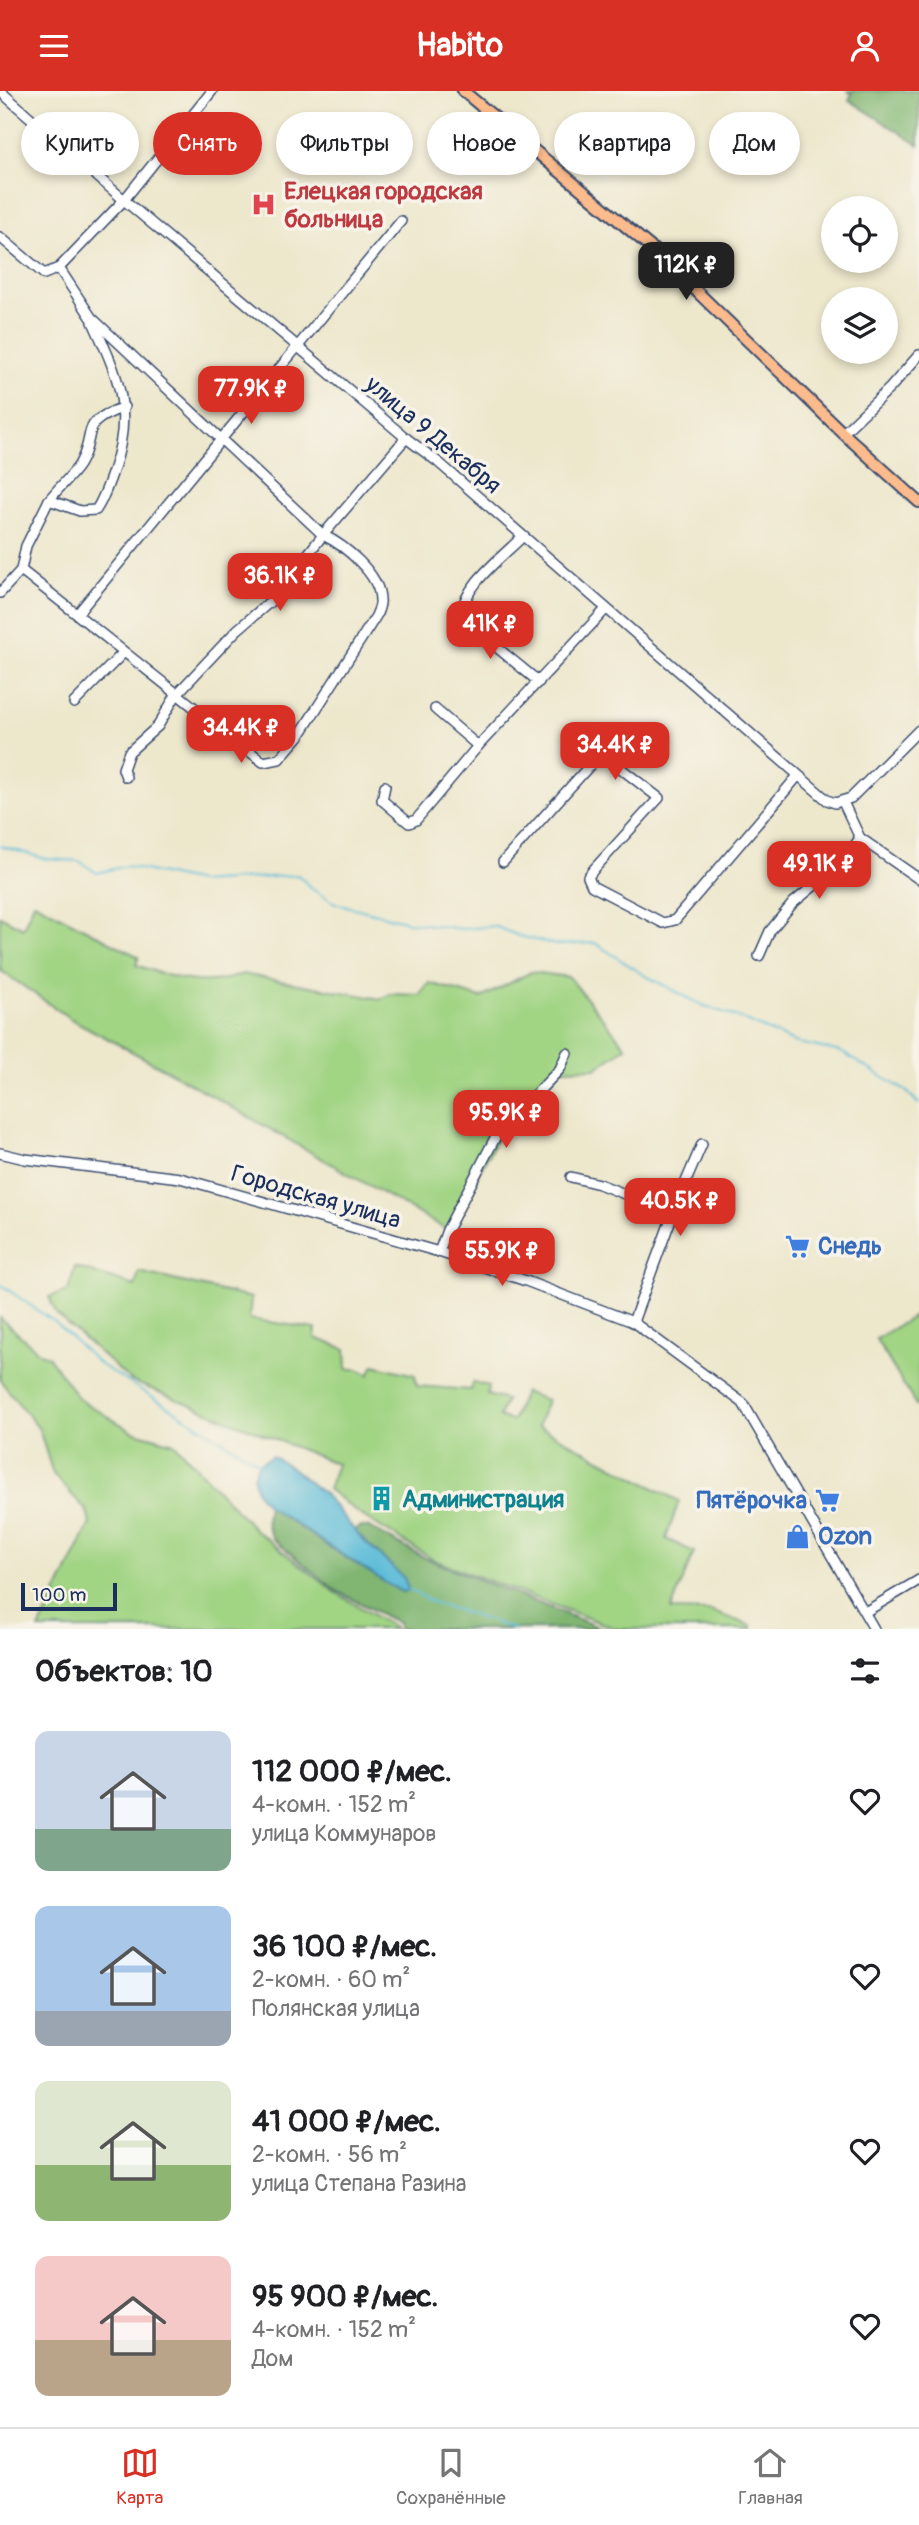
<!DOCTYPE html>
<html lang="ru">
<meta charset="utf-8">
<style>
body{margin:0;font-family:Pangolin,sans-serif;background:#f2f2f2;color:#202124;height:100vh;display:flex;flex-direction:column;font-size:26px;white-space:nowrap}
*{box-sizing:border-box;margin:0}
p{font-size:23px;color:#757577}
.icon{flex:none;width:38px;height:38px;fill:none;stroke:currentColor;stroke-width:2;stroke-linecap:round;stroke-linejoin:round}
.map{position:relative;height:1538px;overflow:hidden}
.details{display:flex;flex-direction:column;background:#fff;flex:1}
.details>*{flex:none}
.banner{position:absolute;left:21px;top:21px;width:878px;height:63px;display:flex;gap:14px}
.buttons{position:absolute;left:821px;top:105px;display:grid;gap:14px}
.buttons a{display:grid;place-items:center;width:77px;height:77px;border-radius:50%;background:#fff;box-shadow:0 4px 10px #0003;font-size:35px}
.scale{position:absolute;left:21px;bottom:18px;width:96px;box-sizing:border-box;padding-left:7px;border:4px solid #1b2f5e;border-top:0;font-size:19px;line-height:24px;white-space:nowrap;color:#1b2f5e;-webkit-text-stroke:5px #f7f3e8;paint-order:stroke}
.price{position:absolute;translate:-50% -60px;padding:0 16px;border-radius:14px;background:#d93025;color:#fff;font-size:23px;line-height:46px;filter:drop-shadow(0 2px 4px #0008)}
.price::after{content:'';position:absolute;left:50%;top:42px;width:21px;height:16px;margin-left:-10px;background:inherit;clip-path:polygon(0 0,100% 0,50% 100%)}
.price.current{background:#222;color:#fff}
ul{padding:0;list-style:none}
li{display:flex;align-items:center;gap:21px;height:175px;padding:0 35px}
li span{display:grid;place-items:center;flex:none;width:196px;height:140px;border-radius:14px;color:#555}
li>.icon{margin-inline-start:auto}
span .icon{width:84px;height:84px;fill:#fffc;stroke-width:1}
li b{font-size:30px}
h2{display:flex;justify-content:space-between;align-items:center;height:84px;padding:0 35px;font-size:30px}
.pill{padding:0 24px;border-radius:32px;background:#fff;box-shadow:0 4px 10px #0003;font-size:24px;line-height:63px}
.pill.current{background:#d93025;color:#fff}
header{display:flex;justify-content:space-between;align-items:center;height:91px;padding:0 35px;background:#d93025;color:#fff;font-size:32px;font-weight:700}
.tabs{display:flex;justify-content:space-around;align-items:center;height:98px;border-top:2px solid #e0e0e0;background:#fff;font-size:19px;color:#757577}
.tabs a{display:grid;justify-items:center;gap:4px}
.tabs .current{color:#d93025}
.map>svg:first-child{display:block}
.green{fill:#a1d483;stroke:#5e8270;stroke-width:2}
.forest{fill:#80b671;stroke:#4e7268;stroke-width:2}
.water{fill:#5abbd8;stroke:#3a759b;stroke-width:2}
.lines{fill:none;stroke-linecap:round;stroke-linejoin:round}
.stream{stroke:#5abbd8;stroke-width:2}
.minor-casing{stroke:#3a4b6e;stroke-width:12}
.major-casing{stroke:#3a4b6e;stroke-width:14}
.minor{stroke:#fff;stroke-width:9}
.major{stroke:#fbbb8c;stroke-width:10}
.labels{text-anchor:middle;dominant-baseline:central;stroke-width:7;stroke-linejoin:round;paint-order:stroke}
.health-label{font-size:24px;font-weight:bold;fill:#be3a42;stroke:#f7f3e8;text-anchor:start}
.street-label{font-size:24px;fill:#1b2f5e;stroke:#f7f3e8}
.shop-label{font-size:24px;font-weight:bold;fill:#366cbe;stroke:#f7f3e8;text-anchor:start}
.culture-label{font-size:24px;font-weight:bold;fill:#0d838f;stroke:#f7f3e8;text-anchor:start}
</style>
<header><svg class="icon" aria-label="menu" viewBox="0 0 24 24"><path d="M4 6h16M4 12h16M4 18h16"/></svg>Habito<svg class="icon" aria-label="person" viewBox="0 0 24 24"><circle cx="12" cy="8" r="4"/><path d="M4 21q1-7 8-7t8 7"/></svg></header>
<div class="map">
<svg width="919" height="1538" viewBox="0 0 919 1538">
<rect width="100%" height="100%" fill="#f7f3e8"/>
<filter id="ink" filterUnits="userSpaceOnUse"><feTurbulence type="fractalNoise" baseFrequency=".0143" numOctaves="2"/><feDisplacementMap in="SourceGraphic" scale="14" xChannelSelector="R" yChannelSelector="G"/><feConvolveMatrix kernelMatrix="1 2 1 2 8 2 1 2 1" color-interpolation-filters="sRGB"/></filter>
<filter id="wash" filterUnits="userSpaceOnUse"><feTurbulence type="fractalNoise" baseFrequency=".00686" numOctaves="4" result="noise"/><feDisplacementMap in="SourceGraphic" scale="28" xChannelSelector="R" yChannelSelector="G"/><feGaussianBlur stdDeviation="1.57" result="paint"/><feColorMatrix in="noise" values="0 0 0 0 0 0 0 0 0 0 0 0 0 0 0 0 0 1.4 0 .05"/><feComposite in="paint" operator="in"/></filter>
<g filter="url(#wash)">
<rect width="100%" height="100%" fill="#ede7cc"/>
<g class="green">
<path d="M34 811 139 866 136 874C172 887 205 898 243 883L381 908 390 903 419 904 429 892 481 907 531 881 569 886 626 956 596 977 560 978 502 1039 447 1139 170 981 71 928 0 879V825L23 837Z"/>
<polygon points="75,1176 135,1195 139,1181 251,1207 249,1228 316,1238 315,1247 346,1258 347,1278 358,1278 369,1284 374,1274 415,1284 417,1295 471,1299 473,1291 488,1295 487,1304 506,1309 499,1326 512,1330 524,1301 547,1309 538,1335 679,1410 666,1448 694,1461 671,1519 710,1520 752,1535 752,1538 617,1538 434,1469 358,1422 328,1398 337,1373 131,1290 57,1224 49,1206 68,1200"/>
<polygon points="919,1222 919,1312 916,1314 876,1248"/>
<polygon points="0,1227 40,1262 48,1265 79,1308 132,1340 174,1352 254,1438 335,1501 396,1538 39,1538 90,1433 87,1420 53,1383 39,1338 0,1289"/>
</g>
<g class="forest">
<polygon points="848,0 919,0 919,54 849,9 852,3"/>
<path d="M268 1415 335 1460 402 1501 404 1487 354 1440 359 1436H368L425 1467 603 1538H399L398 1532 335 1499 272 1447C266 1436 265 1428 268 1415Z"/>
</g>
<polygon class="water" points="272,1365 292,1377 325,1404 361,1447 404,1487 409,1499 402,1501 389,1494 268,1415 257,1401 253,1384 259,1372"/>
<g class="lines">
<g class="stream">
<polyline points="0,755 46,768 79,770 97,782 126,775 199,791 298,784 312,798 335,812 408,831 463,838 494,835 519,845 556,854 595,852 644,884 702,914 737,926 794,951 841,961 906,1000 919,1013"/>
<polyline points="0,1193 57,1233 99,1273 259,1372"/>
<polyline points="408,1498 430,1510 514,1538"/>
</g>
</g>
</g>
<g filter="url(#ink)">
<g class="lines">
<defs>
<g id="minor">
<polyline points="0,0 124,109 406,347 438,371 827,709 835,712 851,707 919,639"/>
<path d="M0 146 44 183 59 177 91 226 323 444C344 454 380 483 380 509 381 514 378 520 376 525L299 645 279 668 263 671 21 479"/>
<polyline points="59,177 124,109 212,0"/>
<polyline points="843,342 890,297 919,264"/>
<path d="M49 409C58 397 71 386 79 374 99 340 75 334 124 316"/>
<path d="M522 446C499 469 465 493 460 526L539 591"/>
<path d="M0 502 21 479 26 455 49 409 80 420 96 419C104 407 108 394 113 380 134 320 119 287 93 231"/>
<polyline points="78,522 401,130"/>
<polyline points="74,612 123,562"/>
<polyline points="435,618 478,655"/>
<polyline points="126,686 123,678 129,661 158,635 176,604 237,539 271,510 323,444 406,347"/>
<polyline points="385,695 382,709 409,732 416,729 478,655 606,518"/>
<polyline points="843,711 860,747 919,788"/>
<polyline points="503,771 601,662 659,707 594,778 588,786 592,795 663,832 675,829 797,686"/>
<polyline points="759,865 770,840 793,812 844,770 860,747"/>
<polyline points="0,1062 25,1068 180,1087 439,1161 526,1190 633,1231 743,1312 874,1538"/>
<polyline points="571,1086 599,1093 673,1122"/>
<polyline points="439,1161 447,1139 496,1045 560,978 567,962"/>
<polyline points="633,1231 678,1109 702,1053"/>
<polyline points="865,1521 919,1489"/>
</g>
<polyline id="major" points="463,0 654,159 843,342 919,411"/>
</defs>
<use href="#minor" class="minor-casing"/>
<use href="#major" class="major-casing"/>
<use href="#minor" class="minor"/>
<use href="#major" class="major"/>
</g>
</g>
<defs>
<symbol id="hospital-bare" viewBox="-9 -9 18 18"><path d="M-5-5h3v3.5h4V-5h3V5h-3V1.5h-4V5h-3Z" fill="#e0444e" stroke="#f7f3e8" stroke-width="2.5" paint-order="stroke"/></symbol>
<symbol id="supermarket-bare" viewBox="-9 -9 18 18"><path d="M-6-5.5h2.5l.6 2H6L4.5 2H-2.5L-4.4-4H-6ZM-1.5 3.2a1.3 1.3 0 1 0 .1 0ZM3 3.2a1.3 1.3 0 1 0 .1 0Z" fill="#3f7fe0" stroke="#f7f3e8" stroke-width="2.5" paint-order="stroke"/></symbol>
<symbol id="building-bare" viewBox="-9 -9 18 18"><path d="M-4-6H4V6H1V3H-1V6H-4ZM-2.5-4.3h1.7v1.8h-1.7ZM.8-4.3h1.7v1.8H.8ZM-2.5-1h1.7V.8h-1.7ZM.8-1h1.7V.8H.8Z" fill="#0f9aa8" stroke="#f7f3e8" stroke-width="2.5" paint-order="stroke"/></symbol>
<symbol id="shop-bare" viewBox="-9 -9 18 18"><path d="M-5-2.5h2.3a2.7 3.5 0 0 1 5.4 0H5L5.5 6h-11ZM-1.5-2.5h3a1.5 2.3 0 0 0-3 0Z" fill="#3f7fe0" stroke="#f7f3e8" stroke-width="2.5" paint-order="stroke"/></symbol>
</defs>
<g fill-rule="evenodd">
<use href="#hospital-bare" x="246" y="96" width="35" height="35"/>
<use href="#supermarket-bare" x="780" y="1138" width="35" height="35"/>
<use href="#building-bare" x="364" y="1390" width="35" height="35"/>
<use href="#supermarket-bare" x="810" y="1392" width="35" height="35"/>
<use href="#shop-bare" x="780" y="1428" width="35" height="35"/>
</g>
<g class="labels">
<g class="health-label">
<text x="284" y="100">Елецкая городская<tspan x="284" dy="28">больница</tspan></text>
</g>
<g class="street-label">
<text transform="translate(433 344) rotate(40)">улица 9 Декабря</text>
<text transform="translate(316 1106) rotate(16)">Городская улица</text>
</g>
<g class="shop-label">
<text x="818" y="1155">Снедь</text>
<text x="807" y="1409" text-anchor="end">Пятёрочка</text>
<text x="818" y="1445">Ozon</text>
</g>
<g class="culture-label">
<text x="402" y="1408">Администрация</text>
</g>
</g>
</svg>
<div class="buttons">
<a><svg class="icon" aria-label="locate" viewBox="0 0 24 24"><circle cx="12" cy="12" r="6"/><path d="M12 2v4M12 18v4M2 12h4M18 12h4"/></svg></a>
<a><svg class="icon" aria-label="layers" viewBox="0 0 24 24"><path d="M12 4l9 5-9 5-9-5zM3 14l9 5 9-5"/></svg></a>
</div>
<div class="scale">100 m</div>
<b class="price current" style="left:686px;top:211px">112K ₽</b>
<b class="price" style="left:251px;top:335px">77.9K ₽</b>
<b class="price" style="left:280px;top:522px">36.1K ₽</b>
<b class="price" style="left:490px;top:570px">41K ₽</b>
<b class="price" style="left:241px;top:674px">34.4K ₽</b>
<b class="price" style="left:615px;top:691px">34.4K ₽</b>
<b class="price" style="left:819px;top:810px">49.1K ₽</b>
<b class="price" style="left:506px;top:1059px">95.9K ₽</b>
<b class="price" style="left:680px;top:1147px">40.5K ₽</b>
<b class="price" style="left:502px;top:1197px">55.9K ₽</b>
<div class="banner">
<a class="pill">Купить</a>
<a class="pill current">Снять</a>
<a class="pill">Фильтры</a>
<a class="pill">Новое</a>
<a class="pill">Квартира</a>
<a class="pill">Дом</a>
</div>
</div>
<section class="details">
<h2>Объектов: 10<svg class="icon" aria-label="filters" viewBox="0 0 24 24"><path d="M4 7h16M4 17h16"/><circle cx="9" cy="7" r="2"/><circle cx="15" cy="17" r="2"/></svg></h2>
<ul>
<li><span style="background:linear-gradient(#c9d6e8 70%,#7fa58c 0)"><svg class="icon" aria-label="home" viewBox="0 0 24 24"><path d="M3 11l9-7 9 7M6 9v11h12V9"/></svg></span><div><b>112 000 ₽/мес.</b><p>4-комн. · 152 m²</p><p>улица Коммунаров</p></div><svg class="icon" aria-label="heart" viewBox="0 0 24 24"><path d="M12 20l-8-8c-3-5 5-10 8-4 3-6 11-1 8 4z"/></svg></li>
<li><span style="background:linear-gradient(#a9c7e8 75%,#9aa5b1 0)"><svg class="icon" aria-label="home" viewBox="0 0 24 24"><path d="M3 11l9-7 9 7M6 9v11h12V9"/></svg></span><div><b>36 100 ₽/мес.</b><p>2-комн. · 60 m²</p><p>Полянская улица</p></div><svg class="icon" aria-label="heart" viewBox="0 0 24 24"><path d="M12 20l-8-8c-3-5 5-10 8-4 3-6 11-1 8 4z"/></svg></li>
<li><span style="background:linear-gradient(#dfe7d0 60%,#8fb573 0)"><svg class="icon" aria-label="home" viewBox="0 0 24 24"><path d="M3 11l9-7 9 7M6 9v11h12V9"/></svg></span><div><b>41 000 ₽/мес.</b><p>2-комн. · 56 m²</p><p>улица Степана Разина</p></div><svg class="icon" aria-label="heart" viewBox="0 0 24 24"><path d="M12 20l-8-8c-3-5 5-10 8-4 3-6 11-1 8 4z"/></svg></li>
<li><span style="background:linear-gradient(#f6c9c9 60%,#b9a48a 0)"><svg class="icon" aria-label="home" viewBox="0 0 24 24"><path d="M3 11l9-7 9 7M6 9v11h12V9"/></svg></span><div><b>95 900 ₽/мес.</b><p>4-комн. · 152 m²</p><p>Дом</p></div><svg class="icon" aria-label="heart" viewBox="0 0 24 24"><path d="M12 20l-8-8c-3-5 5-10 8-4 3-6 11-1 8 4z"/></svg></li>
</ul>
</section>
<nav class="tabs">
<a class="current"><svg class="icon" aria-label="map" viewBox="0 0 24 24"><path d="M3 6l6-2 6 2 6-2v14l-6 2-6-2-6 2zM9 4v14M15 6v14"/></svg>Карта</a>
<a><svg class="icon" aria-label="saved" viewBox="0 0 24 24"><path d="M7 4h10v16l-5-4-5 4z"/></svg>Сохранённые</a>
<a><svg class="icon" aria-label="home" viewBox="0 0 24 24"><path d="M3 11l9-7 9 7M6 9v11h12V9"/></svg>Главная</a>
</nav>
